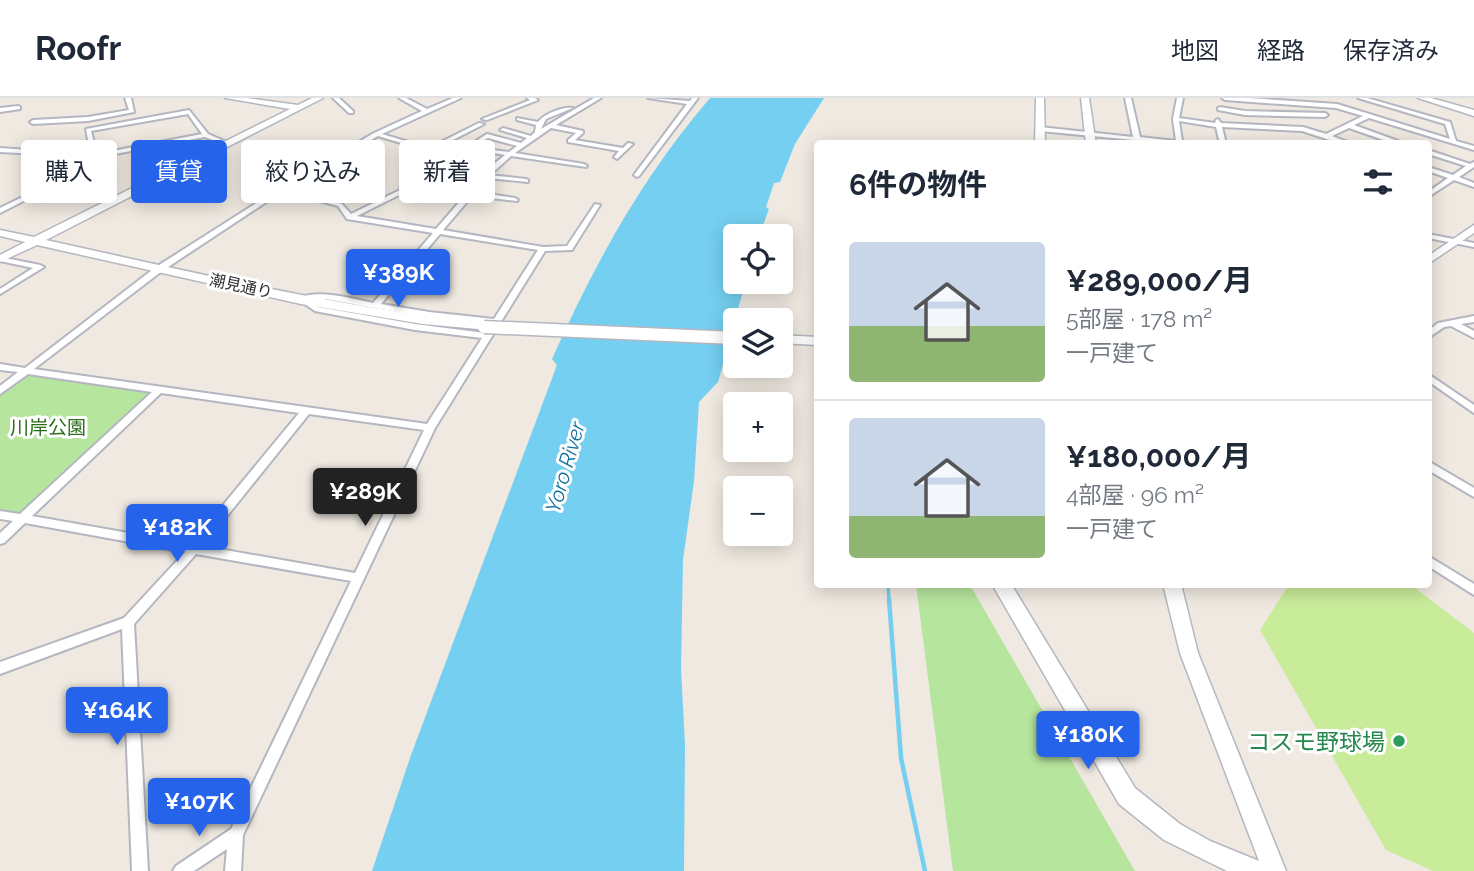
<!DOCTYPE html>
<html lang="ja">
<meta charset="utf-8">
<style>
body{margin:0;font-family:Raleway,"Noto Sans JP",sans-serif;background:#f2f2f3;color:#1f2937;height:100vh;display:flex;flex-direction:column;font-size:26px;white-space:nowrap}
*{box-sizing:border-box;margin:0}
p{font-size:23px;color:#747a83}
.icon{flex:none;width:38px;height:38px;fill:none;stroke:currentColor;stroke-width:2;stroke-linecap:round;stroke-linejoin:round}
.map{position:relative;flex:1;overflow:hidden}
.panel{position:absolute;left:814px;top:42px;width:618px;height:448px;display:flex;flex-direction:column;background:#fff;border-radius:7px;box-shadow:0 4px 18px #0003}
.panel>*{flex:none}
.hud{position:absolute;left:21px;top:42px;width:665px;height:63px;display:flex;gap:14px}
.controls{position:absolute;left:723px;top:126px;display:grid;gap:14px}
.controls a{display:grid;place-items:center;width:70px;height:70px;border-radius:7px;background:#fff;box-shadow:0 4px 18px #0003;font-size:35px}
.price{position:absolute;translate:-50% -60px;padding:0 16px;border-radius:7px;background:#2563eb;color:#fff;font-size:23px;line-height:46px;filter:drop-shadow(0 2px 4px #0008)}
.price::after{content:'';position:absolute;left:50%;top:42px;width:21px;height:16px;margin-left:-10px;background:inherit;clip-path:polygon(0 0,100% 0,50% 100%)}
.price.selected{background:#222;color:#fff}
ul{padding:0;list-style:none}
li{display:flex;align-items:center;gap:21px;height:175px;padding:0 35px}
li+li{border-top:2px solid #e0e1e3}
li span{display:grid;place-items:center;flex:none;width:196px;height:140px;border-radius:7px;color:#555}
li>.icon{margin-inline-start:auto}
span .icon{width:84px;height:84px;fill:#fffc;stroke-width:1}
li b{font-size:30px}
h2{display:flex;justify-content:space-between;align-items:center;height:84px;padding:0 35px;font-size:30px}
.chip{padding:0 24px;border-radius:7px;background:#fff;box-shadow:0 4px 18px #0003;font-size:24px;line-height:63px}
.chip.selected{background:#2563eb;color:#fff}
header{display:flex;align-items:center;gap:42px;box-sizing:border-box;height:98px;padding:0 35px;background:#fff;border-bottom:2px solid #e0e1e3}
header strong{font-size:33px}
nav{display:flex;gap:38px;margin-inline-start:auto;font-size:24px}
.map>svg:first-child{display:block}
.green{fill:#b6e59e}
.pitch{fill:#c9ec9a}
.water{fill:#75cff0}
.lines{fill:none;stroke-linecap:round;stroke-linejoin:round}
.stream-far1{stroke:#75cff0;stroke-width:3.5}
.stream{stroke:#75cff0;stroke-width:4.5}
.street-casing{stroke:#b4b7c1;stroke-width:4}
.secondary-casing{stroke:#b4b7c1;stroke-width:3}
.street{fill:#fff;fill-rule:evenodd}
.secondary{fill:#fff;fill-rule:evenodd}
.secondary-bridge-casing{stroke:#b4b7c1;stroke-width:15;stroke-linecap:butt}
.secondary-bridge{stroke:#fff;stroke-width:12}
.leisure-dot{fill:#2e9e5b;stroke:#fff;stroke-width:2.5}
.labels{text-anchor:middle;dominant-baseline:central;stroke-width:6;stroke-linejoin:round;paint-order:stroke}
.far-street-label{font-size:16px;fill:#2e2e2e;stroke:#fff}
.park-label{font-size:19px;fill:#2c6e1b;stroke:#fff}
.water-label{font-size:21px;font-style:italic;fill:#0d6fa3;stroke:#fff}
.near-leisure-label{font-size:23px;fill:#27864d;stroke:#fff;text-anchor:end}
</style>
<header>
<strong>Roofr</strong>
<nav><a>地図</a><a>経路</a><a>保存済み</a></nav>
</header>
<div class="map">
<svg width="1474" height="773" viewBox="0 0 1474 773">
<rect width="100%" height="100%" fill="#efe9e1"/>
<g class="green">
<polygon points="24,275 158,293 24,421 0,417 0,293"/>
<polygon points="916,487 970,487 1135,773 953,773"/>
</g>
<polygon class="pitch" points="1410,486 1474,535 1474,773 1433,773 1386,752 1260,532 1286,491 1297,487"/>
<path class="water" d="M710 0H824L795 46 780 84 774 85 766 109 769 111 759 138H735V184H746L734 224 735 243 726 256 718 284 699 304 694 383 683 462 681 571 685 647 684 773H372L411 657 557 267 552 261C594 167 642 79 710 0Z"/>
<g class="lines">
<polyline class="stream-far1" points="888,486 889,503"/>
<polyline class="stream" points="889,501 901,660 925,773"/>
<defs>
<g id="street">
<polygon points="125,0 131,0 134,14 88,23 33,26 30,24 33,22 88,19 129,12"/>
<polygon points="333,0 339,0 353,13 353,15 349,15"/>
<path d="M399 0H406L427 11 453 0H461L382 36 429 50 479 25 484 26 412 63 409 61 410 60 424 52 378 38 288 90 342 106 351 116 400 92 403 74 408 73 405 94 357 118 436 131 487 72 446 63V61L490 69 505 57 476 52V50L509 54 517 48 488 40 479 45 476 43 487 36 521 45 527 40 500 32 503 30 531 38 535 34 536 27 517 22V20L538 24C544 16 563 8 573 10L546 21 541 31 594 0H601L556 27 583 33V35L575 42 623 50 628 45 633 46 617 61 614 59 619 53 568 44V42L576 35 551 30 515 55 584 66 587 68 586 69 511 58 490 77 526 81 528 82V84L487 80 475 94 515 100 518 102 517 103 472 98 443 132 543 149 567 148 595 106 600 107 572 152 545 153 435 330 243 737 241 773H225L227 751 194 773H173L176 768 231 731 351 483 196 456 134 526 148 773H132L122 531 0 576V564L124 520 185 454 25 425 4 445 0 446V435L13 423 0 421V413L20 416 152 294 28 276 0 296V288L18 274 0 272V266L25 270 156 169 280 90 374 35 422 13ZM283 93 338 108 347 121 433 135 373 205C354 201 315 190 298 201L315 213 415 232 482 240 427 326 34 271 162 173ZM440 136 538 152 494 221 429 214 381 206ZM326 201 429 220 491 226 485 235 415 226 318 209 309 202ZM161 295 299 315 191 446 32 418ZM309 316 424 332 355 475 203 448Z"/>
<polygon points="527,0 535,0 538,2 487,22 482,21 530,2"/>
<polygon points="648,0 690,3 692,0 698,0 639,78 637,79 634,77 687,6"/>
<polygon points="1125,0 1131,0 1140,39 1176,43 1173,21 1177,0 1183,0 1179,20 1215,25 1216,22 1218,21 1221,25 1303,29 1326,36 1363,18 1336,10 1225,2 1222,0 1249,0 1337,6 1450,41 1445,26 1358,0 1367,0 1450,24 1456,43 1474,48 1474,52 1369,20 1354,27 1406,46 1395,46 1349,30 1332,38 1353,46 1342,46 1302,33 1222,29 1226,46 1220,46 1216,29 1179,23 1182,43 1192,46 1140,43 1141,46 1135,46 1134,42 1040,33 1037,31 1040,29 1133,39"/>
<polygon points="18,8 20,9 20,11 0,14 0,10"/>
<polygon points="1220,9 1245,13 1325,15 1328,17 1325,19 1245,17 1218,12 1218,10"/>
<path d="M189 12 208 36 229 45V47H225L205 39 94 60 91 58 86 31ZM188 16 202 36 97 56 91 33Z"/>
<polygon points="0,50 43,53 45,92 0,115 0,110 39,91 38,56 0,54"/>
<polygon points="1428,52 1470,66 1474,64 1474,69 1459,79 1474,85 1474,89 1454,82 1428,99 1428,94 1448,80 1428,73 1428,69 1453,77 1466,68 1428,56"/>
<polygon points="1428,136 1474,145 1474,149 1428,140"/>
<polygon points="0,159 40,167 44,169 0,196 0,191 33,170 0,163"/>
<polygon points="1474,218 1474,224 1461,226 1474,233 1474,240 1451,228 1444,229 1428,240 1428,233 1438,225"/>
<polygon points="1428,276 1474,307 1474,315 1428,283"/>
<polygon points="1428,363 1474,390 1474,399 1428,372"/>
<polygon points="1428,458 1474,486 1474,497 1428,468"/>
</g>
<g id="secondary">
<path d="M225 0H247L298 7 312 0H323L46 142C192 174 336 209 484 225L490 229 489 232 423 226 301 206 37 147 0 164V157L25 144 0 138V132L34 139 290 11Z"/>
<polygon points="1036,0 1044,0 1045,46 1035,46"/>
<polygon points="1081,0 1089,0 1096,46 1086,46"/>
<polygon points="1418,0 1431,0 1474,12 1474,18"/>
<polygon points="1474,127 1474,135 1428,166 1428,158"/>
<polygon points="780,237 817,239 817,247 780,245"/>
<polygon points="992,486 1011,486 1135,690 1180,726 1210,743 1259,763 1180,555 1163,486 1181,486 1198,555 1286,773 1227,773 1164,742 1119,706"/>
</g>
</defs>
<use href="#street" class="street-casing"/>
<use href="#secondary" class="secondary-casing"/>
<use href="#street" class="street"/>
<use href="#secondary" class="secondary"/>
<defs>
<polyline id="secondary-bridge" points="484,229 735,240"/>
</defs>
<use href="#secondary-bridge" class="secondary-bridge-casing"/>
<use href="#secondary-bridge" class="secondary-bridge"/>
</g>
<circle class="leisure-dot" cx="1399" cy="643" r="7"/>
<g class="labels">
<g class="far-street-label">
<text transform="translate(241 188) rotate(12)">潮見通り</text>
</g>
<g class="park-label">
<text x="48" y="329">川岸公園</text>
</g>
<g class="water-label">
<text transform="translate(565 369) rotate(-74)">Yoro River</text>
</g>
<g class="near-leisure-label">
<text x="1385" y="643">コスモ野球場</text>
</g>
</g>
</svg>
<div class="controls">
<a><svg class="icon" aria-label="locate" viewBox="0 0 24 24"><circle cx="12" cy="12" r="6"/><path d="M12 2v4M12 18v4M2 12h4M18 12h4"/></svg></a>
<a><svg class="icon" aria-label="layers" viewBox="0 0 24 24"><path d="M12 4l9 5-9 5-9-5zM3 14l9 5 9-5"/></svg></a>
<a>+</a>
<a>−</a>
</div>
<b class="price" style="left:398px;top:211px">¥389K</b>
<b class="price selected" style="left:365px;top:430px">¥289K</b>
<b class="price" style="left:177px;top:466px">¥182K</b>
<b class="price" style="left:117px;top:649px">¥164K</b>
<b class="price" style="left:1088px;top:673px">¥180K</b>
<b class="price" style="left:199px;top:740px">¥107K</b>
<div class="hud">
<a class="chip">購入</a>
<a class="chip selected">賃貸</a>
<a class="chip">絞り込み</a>
<a class="chip">新着</a>
</div>
<section class="panel">
<h2>6件の物件<svg class="icon" aria-label="filters" viewBox="0 0 24 24"><path d="M4 7h16M4 17h16"/><circle cx="9" cy="7" r="2"/><circle cx="15" cy="17" r="2"/></svg></h2>
<ul>
<li><span style="background:linear-gradient(#c9d6e8 60%,#8fb573 0)"><svg class="icon" aria-label="home" viewBox="0 0 24 24"><path d="M3 11l9-7 9 7M6 9v11h12V9"/></svg></span><div><b>¥289,000/月</b><p>5部屋 · 178 m²</p><p>一戸建て</p></div></li>
<li><span style="background:linear-gradient(#c9d6e8 70%,#8fb573 0)"><svg class="icon" aria-label="home" viewBox="0 0 24 24"><path d="M3 11l9-7 9 7M6 9v11h12V9"/></svg></span><div><b>¥180,000/月</b><p>4部屋 · 96 m²</p><p>一戸建て</p></div></li>
</ul>
</section>
</div>
